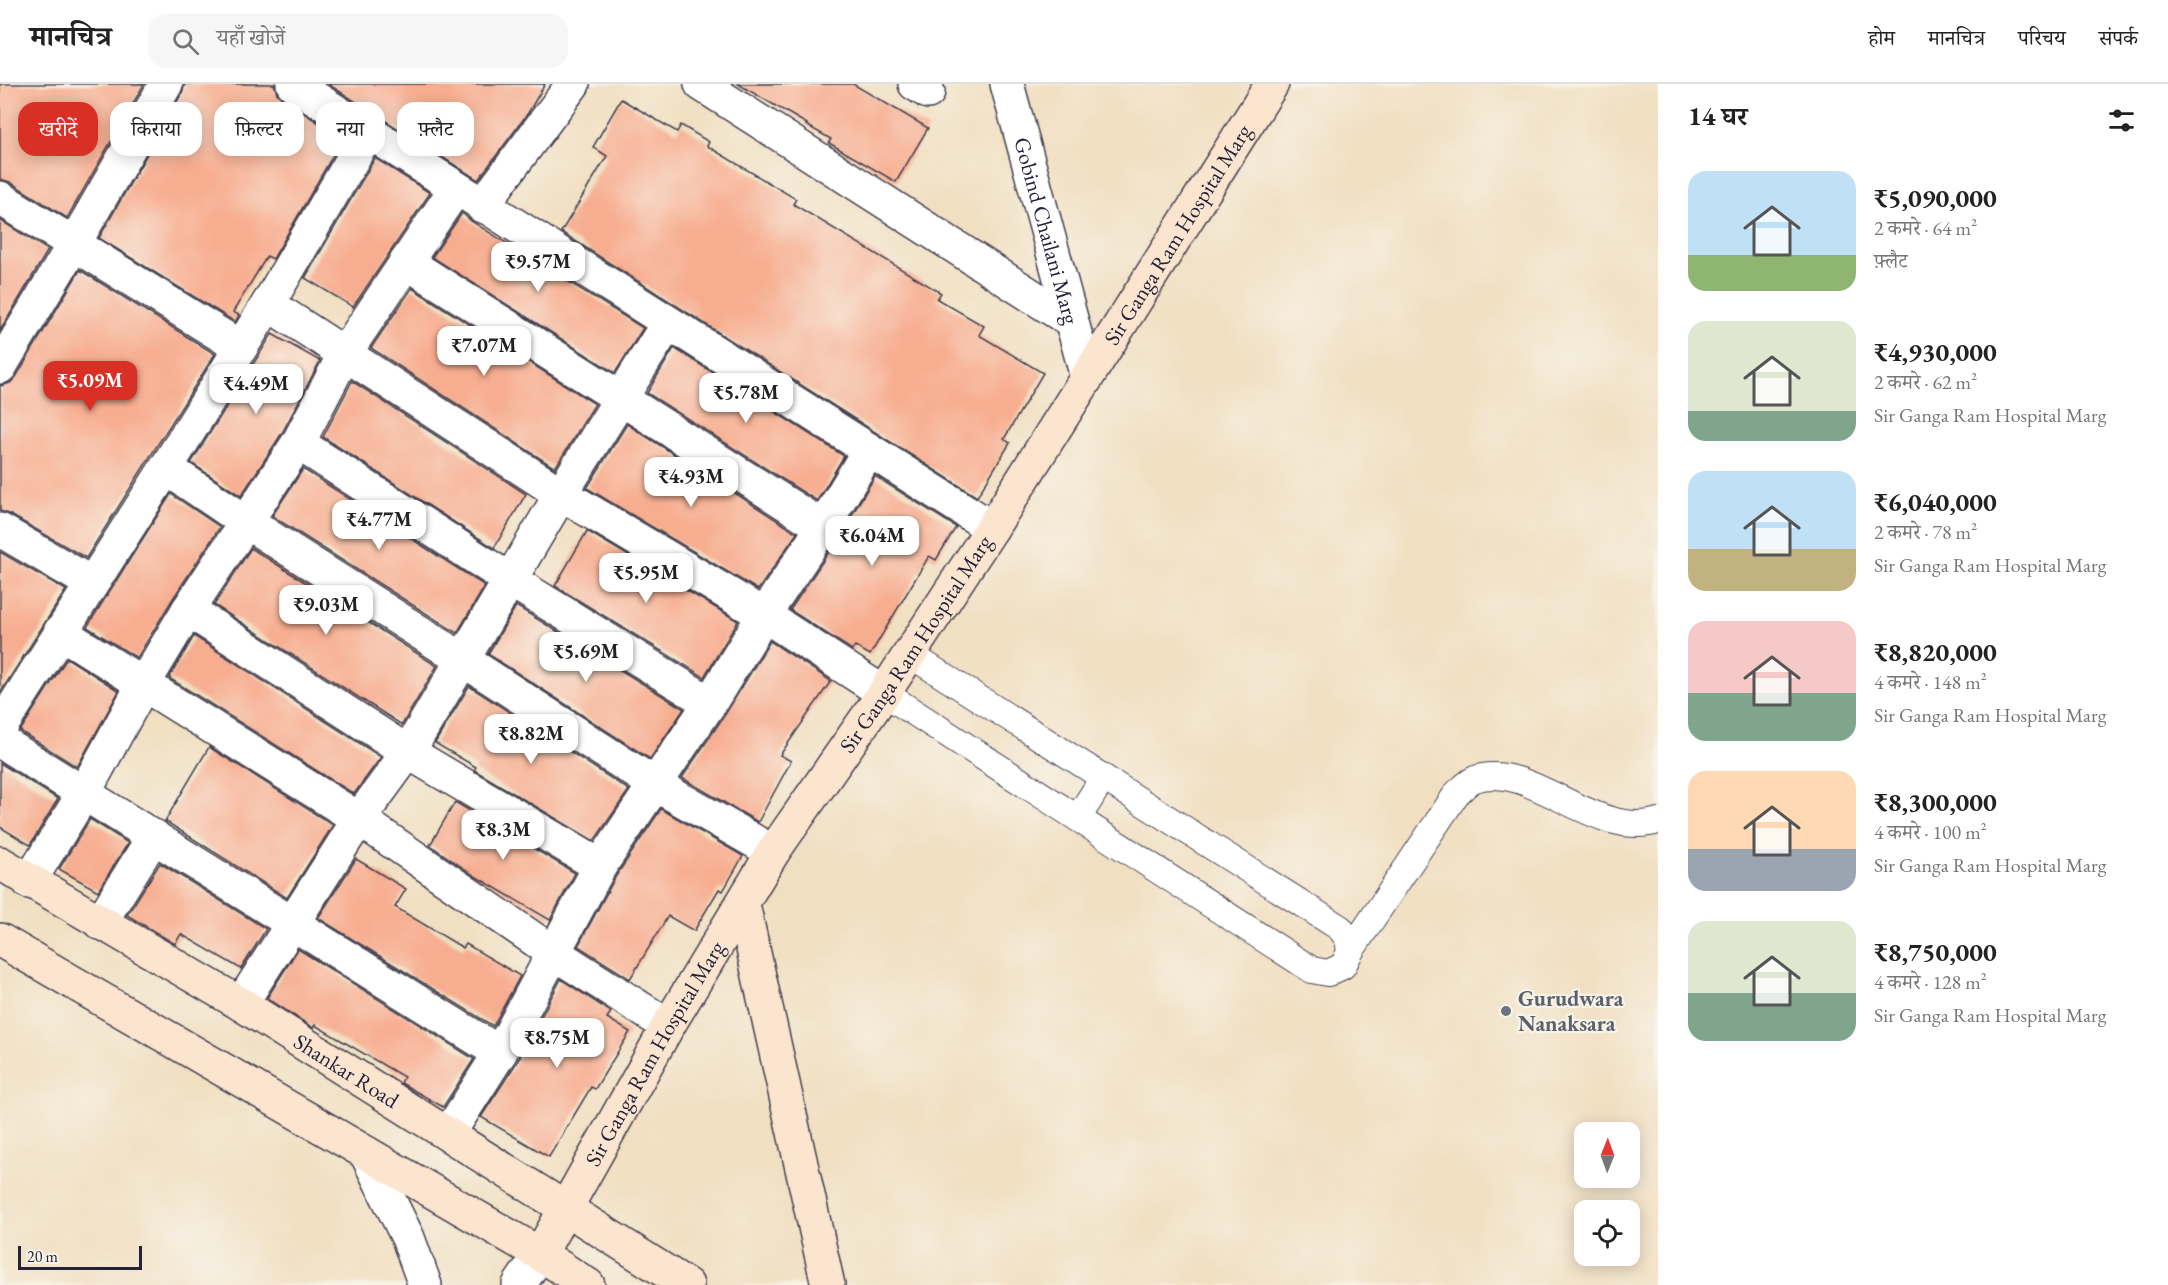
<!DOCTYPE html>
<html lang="hi">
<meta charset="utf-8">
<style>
body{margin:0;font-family:"EB Garamond","Noto Serif Devanagari",serif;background:#f6f6f6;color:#222;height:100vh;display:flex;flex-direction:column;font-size:22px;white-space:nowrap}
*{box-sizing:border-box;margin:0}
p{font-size:20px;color:#767676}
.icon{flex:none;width:33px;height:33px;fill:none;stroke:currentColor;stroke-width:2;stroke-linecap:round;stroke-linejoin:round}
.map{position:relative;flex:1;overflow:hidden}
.details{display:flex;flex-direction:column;background:#fff;width:510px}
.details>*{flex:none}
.banner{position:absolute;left:18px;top:18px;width:570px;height:54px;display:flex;gap:12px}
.needle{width:39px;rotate:1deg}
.buttons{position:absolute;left:1574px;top:1038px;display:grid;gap:12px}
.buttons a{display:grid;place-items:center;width:66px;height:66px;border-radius:12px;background:#fff;box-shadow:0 3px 15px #0003;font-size:30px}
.scale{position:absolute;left:18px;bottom:15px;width:124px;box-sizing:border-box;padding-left:6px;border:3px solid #22223b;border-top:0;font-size:16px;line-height:21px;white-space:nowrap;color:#22223b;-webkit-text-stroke:4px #f7f3e8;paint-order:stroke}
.price{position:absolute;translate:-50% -51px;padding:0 14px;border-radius:12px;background:#fff;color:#222;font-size:20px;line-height:39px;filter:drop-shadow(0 2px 3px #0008)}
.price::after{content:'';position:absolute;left:50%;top:36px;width:18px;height:14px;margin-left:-9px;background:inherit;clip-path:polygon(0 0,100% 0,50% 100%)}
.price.active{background:#d93025;color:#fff}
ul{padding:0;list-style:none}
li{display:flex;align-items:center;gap:18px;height:150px;padding:0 30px}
li span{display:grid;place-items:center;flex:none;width:168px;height:120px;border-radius:18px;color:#555}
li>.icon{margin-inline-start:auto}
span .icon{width:72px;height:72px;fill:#fffc;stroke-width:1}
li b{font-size:26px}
h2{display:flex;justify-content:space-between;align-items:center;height:72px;padding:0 30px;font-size:26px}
.chip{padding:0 21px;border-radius:18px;background:#fff;box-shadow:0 3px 15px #0003;font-size:21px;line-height:54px}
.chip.active{background:#d93025;color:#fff}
header{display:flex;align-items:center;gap:36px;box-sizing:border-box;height:84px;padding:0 30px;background:#fff;border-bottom:2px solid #e0e0e0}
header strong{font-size:28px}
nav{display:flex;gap:33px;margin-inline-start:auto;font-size:21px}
.search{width:420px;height:54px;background:#f6f6f6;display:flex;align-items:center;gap:15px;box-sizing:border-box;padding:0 21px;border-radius:18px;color:#767676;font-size:22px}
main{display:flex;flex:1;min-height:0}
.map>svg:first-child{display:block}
.building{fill:#f7ad90}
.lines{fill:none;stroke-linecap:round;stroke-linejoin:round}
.lane-casing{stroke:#413e4f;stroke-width:28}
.street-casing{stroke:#413e4f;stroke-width:36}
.secondary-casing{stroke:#413e4f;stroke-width:36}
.lane{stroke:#fff;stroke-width:26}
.street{stroke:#fff;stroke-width:33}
.secondary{stroke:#fce5cf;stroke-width:33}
.worship-dot{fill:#6b7280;stroke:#f7f3e8;stroke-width:2}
.labels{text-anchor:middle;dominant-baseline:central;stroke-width:4.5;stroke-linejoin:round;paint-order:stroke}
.street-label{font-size:22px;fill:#22223b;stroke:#f7f3e8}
.worship-label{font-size:22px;font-weight:bold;fill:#5b616d;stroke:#f7f3e8;text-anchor:start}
</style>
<header>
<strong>मानचित्र</strong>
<div class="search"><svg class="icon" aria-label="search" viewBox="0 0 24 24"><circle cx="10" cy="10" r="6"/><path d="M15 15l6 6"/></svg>यहाँ खोजें</div>
<nav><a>होम</a><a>मानचित्र</a><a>परिचय</a><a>संपर्क</a></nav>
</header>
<main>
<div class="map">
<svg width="1658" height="1201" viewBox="0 0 1658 1201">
<rect width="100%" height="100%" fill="#f7f3e8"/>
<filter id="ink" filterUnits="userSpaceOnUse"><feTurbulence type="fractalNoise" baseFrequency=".0167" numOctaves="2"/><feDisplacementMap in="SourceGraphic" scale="12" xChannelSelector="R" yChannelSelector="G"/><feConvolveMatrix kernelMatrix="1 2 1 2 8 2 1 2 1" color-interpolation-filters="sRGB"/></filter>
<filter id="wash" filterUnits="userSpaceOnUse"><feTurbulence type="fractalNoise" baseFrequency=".008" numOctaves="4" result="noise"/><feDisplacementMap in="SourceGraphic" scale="24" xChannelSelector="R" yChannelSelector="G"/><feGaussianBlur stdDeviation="1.35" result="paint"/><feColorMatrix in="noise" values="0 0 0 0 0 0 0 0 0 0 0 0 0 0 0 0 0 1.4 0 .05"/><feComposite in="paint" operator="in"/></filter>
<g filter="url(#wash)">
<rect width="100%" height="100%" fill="#f1dfc1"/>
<g id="blocks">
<g class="building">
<polygon points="0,0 144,0 67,134 10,98 0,95"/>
<polygon points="185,0 274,0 277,9 283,16 343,54 273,175 267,172 233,228 239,231 235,238 99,154 182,9"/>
<polygon points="328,0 545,0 528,29 478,96"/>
<polygon points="738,0 853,0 928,44 896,98 829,59 831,55 806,41 807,40"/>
<polygon points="621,15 677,48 681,41 709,58 707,62 796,115 793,120 941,209 937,215 984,242 979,251 1043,289 1004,355 1010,359 977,413 561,148 607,72 593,63"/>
<polygon points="375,74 430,109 353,223 305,194"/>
<polygon points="462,129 471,137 643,244 615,289 432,173"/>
<polygon points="0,136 48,166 0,247"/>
<polygon points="80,186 215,270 86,474 9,430 0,427 0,302 10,299 16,293"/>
<polygon points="412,204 595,320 555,384 371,264"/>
<polygon points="272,250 320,277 282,349 241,412 191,379"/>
<polygon points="674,264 844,372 817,417 647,309"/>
<polygon points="352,297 526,410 494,464 323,353"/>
<polygon points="627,340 797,449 758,506 587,404"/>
<polygon points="303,385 485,502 457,549 272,432"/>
<polygon points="875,392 956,443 936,476 929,472 870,571 855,562 852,566 790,526 839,453"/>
<polygon points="171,410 220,443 172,516 137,574 87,543"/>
<polygon points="587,447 738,537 704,593 555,502"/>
<polygon points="251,464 437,582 402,641 214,521"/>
<polygon points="0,468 66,506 0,609"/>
<polygon points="516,522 684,625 650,675 488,570"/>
<polygon points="194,552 381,673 354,710 169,594"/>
<polygon points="770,557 831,597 780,671 791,677 758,738 682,694 726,629"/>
<polygon points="67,574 119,607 77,683 20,647"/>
<polygon points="469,602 629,706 594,757 474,686 476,683 435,659"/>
<polygon points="209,663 333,741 287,814 165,737"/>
<polygon points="0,679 58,715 30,761 0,743"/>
<polygon points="455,718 575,789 550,836 475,792 430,761"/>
<polygon points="661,725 743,772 723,807 719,805 694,847 668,832 630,895 578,862 616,792"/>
<polygon points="90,735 128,759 98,807 59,785"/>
<polygon points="356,775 406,805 395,823 463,864 466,860 520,892 493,942 318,834"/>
<polygon points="160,779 266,845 241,885 181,850 175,860 127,831"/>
<polygon points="298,865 474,975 443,1023 401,999 404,993 315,941 313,944 267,914"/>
<polygon points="561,895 611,928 607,934 630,948 595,1005 591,1003 549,1073 481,1033 517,978"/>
</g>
</g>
</g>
<g filter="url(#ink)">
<use href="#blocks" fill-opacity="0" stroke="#413e4f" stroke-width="1.5"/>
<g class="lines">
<defs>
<g id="lane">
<polyline points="884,609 1312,886 1328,889 1343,882 1350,868 1348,855 1340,844 909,570"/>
<polyline points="1078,734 1103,694"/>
<path d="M1350 868 1457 709C1463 704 1469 697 1475 695 1528 675 1597 757 1658 737"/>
</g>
<g id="street">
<polyline points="293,0 992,444"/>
<polyline points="701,0 1071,237"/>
<polyline points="915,0 928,8"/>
<path id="s1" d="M1007 0 1087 293"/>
<polyline points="0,114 240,263"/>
<polyline points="482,122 573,0"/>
<polyline points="406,178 823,443"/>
<polyline points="268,220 561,410 764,531 884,609"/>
<polyline points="0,283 74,160 166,0"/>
<polyline points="298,359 510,496 710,619"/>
<polyline points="166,384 246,438 462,575 656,701 773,768"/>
<polyline points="0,446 91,499"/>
<polyline points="188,526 408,668 600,782"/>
<polyline points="60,548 359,735 554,869 668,942"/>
<polyline points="0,644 166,384 268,220 369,47"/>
<polyline points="0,657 500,969"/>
<polyline points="29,798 84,709 143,601 188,526 298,359 345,269 456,104"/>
<polyline points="100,839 154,752"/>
<polyline points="241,920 359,735 408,668 561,410 668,239"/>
<polyline points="449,1049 500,969 600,782 710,619 764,531 823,443 869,366"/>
<polyline points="366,1069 408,1154 425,1201"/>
<polyline points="519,1201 540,1170"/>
</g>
<g id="secondary">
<path id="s2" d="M0 779 241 920 687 1201"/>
<polyline points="743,820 828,1201"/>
<polyline points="0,856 540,1170 588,1201"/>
<path id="s3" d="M540 1170 668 942 773 768 884 609 992 444 1272 0"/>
</g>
</defs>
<use href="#lane" class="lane-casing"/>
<use href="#street" class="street-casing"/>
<use href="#secondary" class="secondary-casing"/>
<use href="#lane" class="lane"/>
<use href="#street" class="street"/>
<use href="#secondary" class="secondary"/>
</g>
</g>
<circle class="worship-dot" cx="1506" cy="927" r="6"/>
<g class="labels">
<g class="street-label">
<text stroke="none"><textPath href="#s1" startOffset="152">Gobind Chailani Marg</textPath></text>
<text stroke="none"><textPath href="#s3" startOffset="1203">Sir Ganga Ram Hospital Marg</textPath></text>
<text stroke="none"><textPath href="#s3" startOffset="717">Sir Ganga Ram Hospital Marg</textPath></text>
<text stroke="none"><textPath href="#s3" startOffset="231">Sir Ganga Ram Hospital Marg</textPath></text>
<text stroke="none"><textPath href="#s2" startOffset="404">Shankar Road</textPath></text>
</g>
<g class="worship-label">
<text x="1518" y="914">Gurudwara<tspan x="1518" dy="25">Nanaksara</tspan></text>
</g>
</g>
</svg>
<div class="buttons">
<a><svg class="needle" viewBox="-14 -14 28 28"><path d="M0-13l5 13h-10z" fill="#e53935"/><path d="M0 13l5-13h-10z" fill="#767676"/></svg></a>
<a><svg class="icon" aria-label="locate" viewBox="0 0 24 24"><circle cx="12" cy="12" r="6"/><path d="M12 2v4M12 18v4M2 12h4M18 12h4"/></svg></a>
</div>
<div class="scale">20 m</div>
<b class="price" style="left:538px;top:209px">₹9.57M</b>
<b class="price" style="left:484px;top:293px">₹7.07M</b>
<b class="price active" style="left:90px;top:328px">₹5.09M</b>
<b class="price" style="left:256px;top:331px">₹4.49M</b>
<b class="price" style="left:746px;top:340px">₹5.78M</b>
<b class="price" style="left:691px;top:424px">₹4.93M</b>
<b class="price" style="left:379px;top:467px">₹4.77M</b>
<b class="price" style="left:872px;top:483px">₹6.04M</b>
<b class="price" style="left:646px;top:520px">₹5.95M</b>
<b class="price" style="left:326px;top:552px">₹9.03M</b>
<b class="price" style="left:586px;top:599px">₹5.69M</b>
<b class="price" style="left:531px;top:681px">₹8.82M</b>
<b class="price" style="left:503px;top:777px">₹8.3M</b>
<b class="price" style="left:557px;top:985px">₹8.75M</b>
<div class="banner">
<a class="chip active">खरीदें</a>
<a class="chip">किराया</a>
<a class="chip">फ़िल्टर</a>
<a class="chip">नया</a>
<a class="chip">फ़्लैट</a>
</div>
</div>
<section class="details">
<h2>14 घर<svg class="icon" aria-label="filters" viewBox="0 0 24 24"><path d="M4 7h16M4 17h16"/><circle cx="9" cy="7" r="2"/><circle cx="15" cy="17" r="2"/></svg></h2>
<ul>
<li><span style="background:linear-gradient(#bfe0f5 70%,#8fb573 0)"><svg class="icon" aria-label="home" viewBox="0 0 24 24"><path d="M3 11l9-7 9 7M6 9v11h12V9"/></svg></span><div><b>₹5,090,000</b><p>2 कमरे · 64 m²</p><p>फ़्लैट</p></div></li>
<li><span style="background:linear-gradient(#dfe7d0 75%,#7fa58c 0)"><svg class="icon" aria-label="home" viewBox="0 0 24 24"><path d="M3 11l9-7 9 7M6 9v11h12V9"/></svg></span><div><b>₹4,930,000</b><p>2 कमरे · 62 m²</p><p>Sir Ganga Ram Hospital Marg</p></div></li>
<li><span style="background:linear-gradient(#bfe0f5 65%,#c2b280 0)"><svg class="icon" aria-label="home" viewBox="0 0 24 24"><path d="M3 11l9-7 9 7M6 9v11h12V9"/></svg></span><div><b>₹6,040,000</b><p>2 कमरे · 78 m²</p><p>Sir Ganga Ram Hospital Marg</p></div></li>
<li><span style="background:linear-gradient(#f6c9c9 60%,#7fa58c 0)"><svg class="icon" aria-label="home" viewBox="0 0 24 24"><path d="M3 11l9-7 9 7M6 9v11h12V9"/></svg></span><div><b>₹8,820,000</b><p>4 कमरे · 148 m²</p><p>Sir Ganga Ram Hospital Marg</p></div></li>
<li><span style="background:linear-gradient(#ffd9b3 65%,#9aa5b1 0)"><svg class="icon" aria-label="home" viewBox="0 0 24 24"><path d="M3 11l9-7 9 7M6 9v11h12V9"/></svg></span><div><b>₹8,300,000</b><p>4 कमरे · 100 m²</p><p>Sir Ganga Ram Hospital Marg</p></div></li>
<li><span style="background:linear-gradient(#dfe7d0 60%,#7fa58c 0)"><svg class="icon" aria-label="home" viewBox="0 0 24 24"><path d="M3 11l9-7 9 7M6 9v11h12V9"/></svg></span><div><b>₹8,750,000</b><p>4 कमरे · 128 m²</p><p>Sir Ganga Ram Hospital Marg</p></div></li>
</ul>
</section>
</main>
